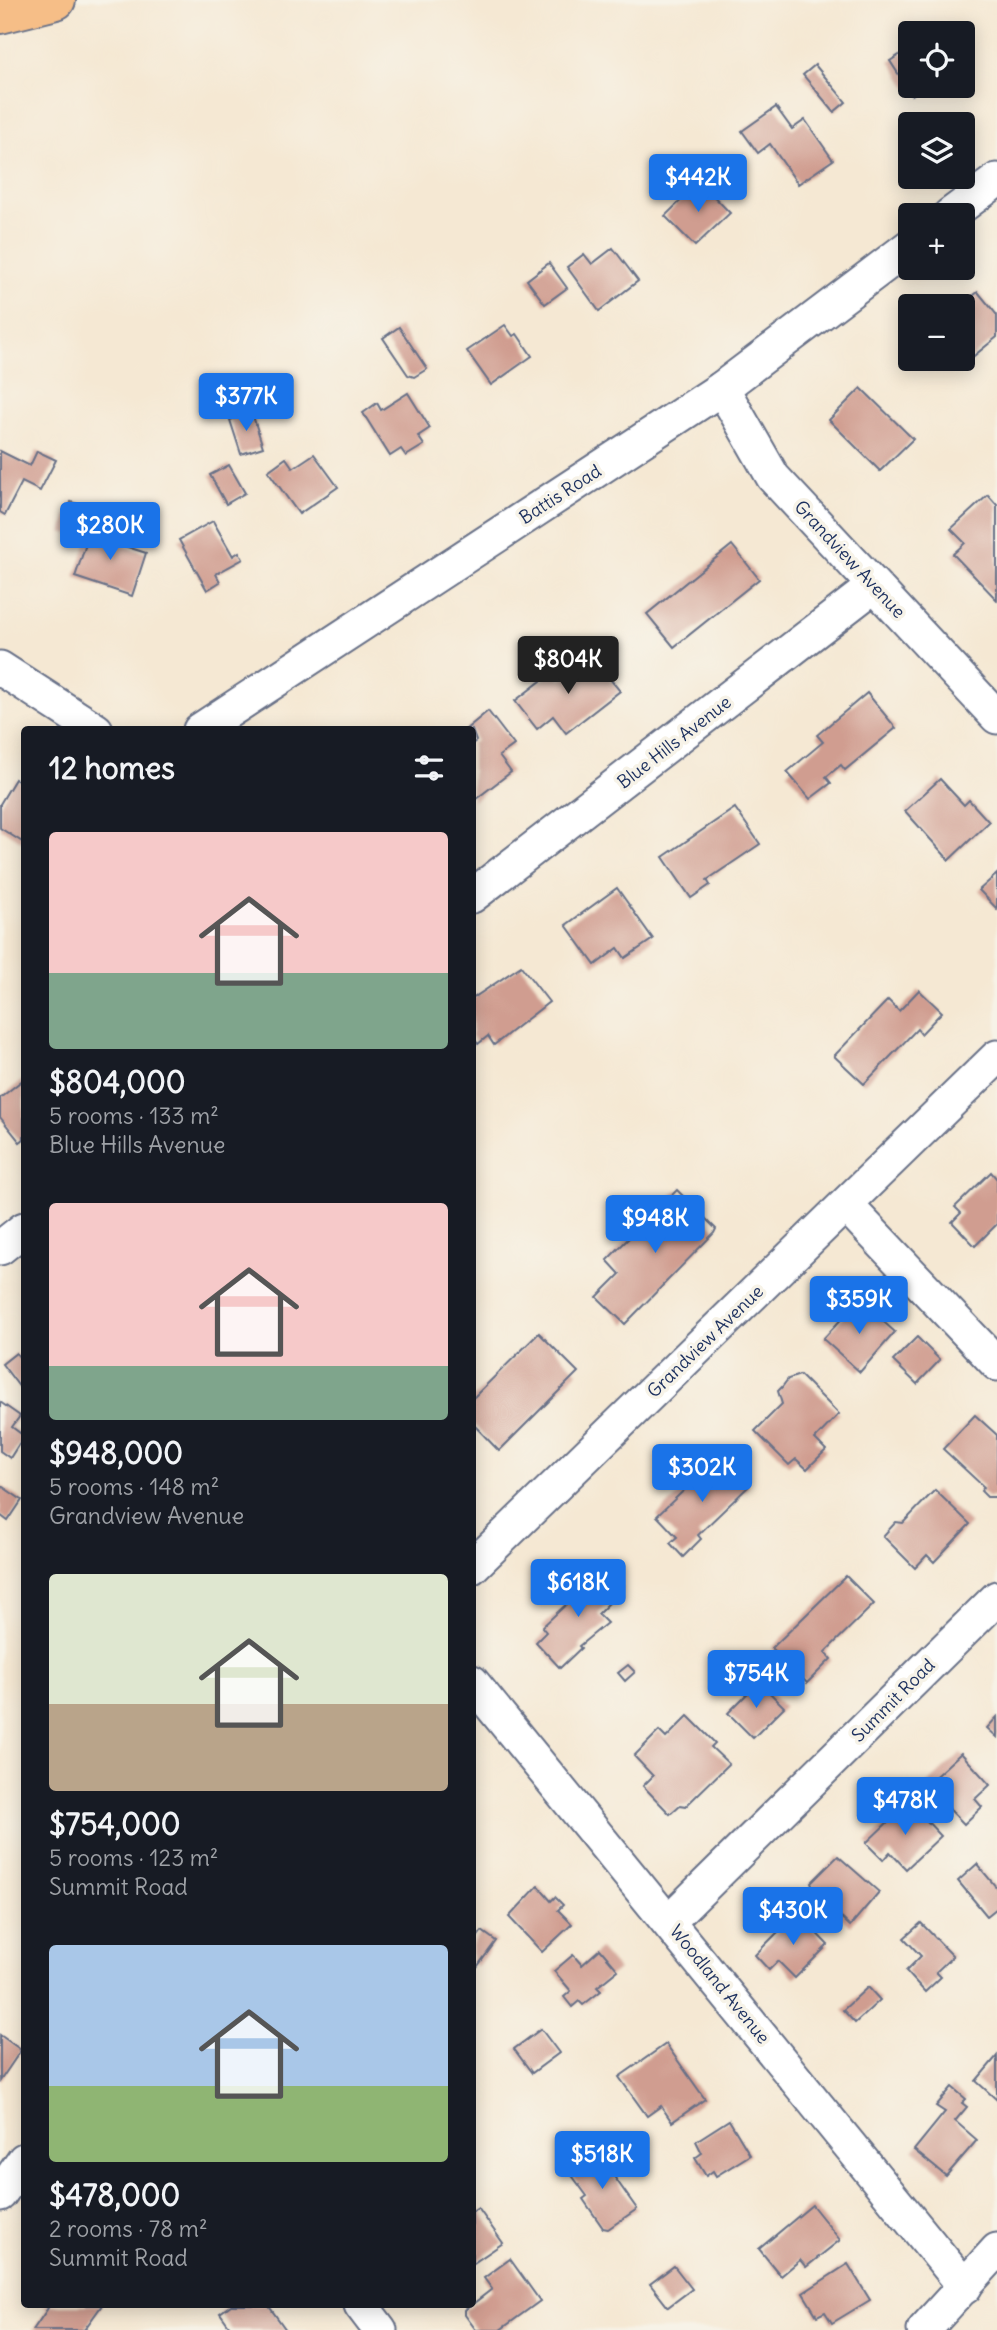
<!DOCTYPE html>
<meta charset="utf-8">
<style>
body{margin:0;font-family:Delius,sans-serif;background:#242831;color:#f1f3f6;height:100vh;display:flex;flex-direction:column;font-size:26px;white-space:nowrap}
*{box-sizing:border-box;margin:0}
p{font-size:23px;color:#9ea1a6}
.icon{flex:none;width:38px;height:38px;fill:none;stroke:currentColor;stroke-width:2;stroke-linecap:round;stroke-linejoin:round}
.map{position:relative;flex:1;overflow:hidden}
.sheet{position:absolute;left:21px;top:726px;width:455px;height:1582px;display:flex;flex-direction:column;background:#171b24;border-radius:7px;box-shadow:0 4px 18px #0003}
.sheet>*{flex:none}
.controls{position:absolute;left:898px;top:21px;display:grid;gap:14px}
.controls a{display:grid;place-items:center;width:77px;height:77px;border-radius:7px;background:#171b24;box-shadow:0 4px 18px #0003;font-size:35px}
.price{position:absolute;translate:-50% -60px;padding:0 16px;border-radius:7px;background:#1a73e8;color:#fff;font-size:23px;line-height:46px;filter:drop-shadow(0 2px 4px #0008)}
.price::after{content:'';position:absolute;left:50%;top:42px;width:21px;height:16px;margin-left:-10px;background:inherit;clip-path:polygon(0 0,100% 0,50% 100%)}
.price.selected{background:#222;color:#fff}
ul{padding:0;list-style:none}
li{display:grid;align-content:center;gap:14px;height:371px;padding:0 28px}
li span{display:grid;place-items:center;height:217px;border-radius:7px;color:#555}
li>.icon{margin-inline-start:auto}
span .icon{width:126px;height:126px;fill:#fffc;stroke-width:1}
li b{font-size:30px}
h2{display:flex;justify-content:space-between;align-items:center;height:84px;padding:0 28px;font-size:30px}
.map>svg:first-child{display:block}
.building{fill:#d09d90}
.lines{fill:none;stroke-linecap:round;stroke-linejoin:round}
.minor-casing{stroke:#677087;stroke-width:37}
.highway-casing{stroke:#677087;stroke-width:42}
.minor{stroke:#fff;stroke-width:33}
.highway{stroke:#f6be87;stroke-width:38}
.labels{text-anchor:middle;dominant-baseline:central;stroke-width:7;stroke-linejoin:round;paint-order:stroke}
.street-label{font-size:18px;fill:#1b2f5e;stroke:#f7f3e8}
</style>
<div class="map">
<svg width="997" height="2330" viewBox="0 0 997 2330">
<rect width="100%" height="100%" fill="#f7f3e8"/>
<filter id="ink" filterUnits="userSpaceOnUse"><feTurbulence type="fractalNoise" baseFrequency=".0143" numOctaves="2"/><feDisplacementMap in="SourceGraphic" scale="14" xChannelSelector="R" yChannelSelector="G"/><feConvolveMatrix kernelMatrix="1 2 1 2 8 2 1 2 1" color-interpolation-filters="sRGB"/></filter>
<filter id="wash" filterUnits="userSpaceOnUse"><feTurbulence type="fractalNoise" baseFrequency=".00686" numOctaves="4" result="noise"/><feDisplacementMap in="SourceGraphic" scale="28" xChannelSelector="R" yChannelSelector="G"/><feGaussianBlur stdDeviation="1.57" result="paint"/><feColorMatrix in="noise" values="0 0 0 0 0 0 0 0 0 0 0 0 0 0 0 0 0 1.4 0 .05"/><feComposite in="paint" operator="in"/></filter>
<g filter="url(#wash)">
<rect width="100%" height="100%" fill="#f5e8d3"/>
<g id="blocks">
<g class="building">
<polygon points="910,48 910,86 942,86 931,93 926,86 912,95 890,61"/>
<polygon points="815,65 846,102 834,112 803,75"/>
<polygon points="776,107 792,129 805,120 833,160 798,184 770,144 758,153 742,131"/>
<polygon points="700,182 730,213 695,246 665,216"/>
<polygon points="613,248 638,281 599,311 567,267 584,254 592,264"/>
<polygon points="549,263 567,288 545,304 527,280"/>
<polygon points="978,292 997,315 997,337 959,368 952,359 962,359 962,306 960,306"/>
<polygon points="505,325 513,336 517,334 532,356 491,385 467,351"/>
<polygon points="399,327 427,369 414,377 408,375 383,338"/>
<polygon points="861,388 913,439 880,471 829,420"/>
<polygon points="408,393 430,428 418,436 424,445 406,456 401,449 390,456 363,413 377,403 381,410"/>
<polygon points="252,413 263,447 241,454 230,420"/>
<polygon points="0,451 30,466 37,451 56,460 40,491 22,482 5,515 0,512"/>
<polygon points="314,454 338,487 299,514 268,471 286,458 293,468"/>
<polygon points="229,465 245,493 226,504 210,475"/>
<polygon points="988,495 997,505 997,600 953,554 965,543 951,529"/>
<polygon points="71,502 91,508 82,538 62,532"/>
<polygon points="213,521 233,556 239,552 243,559 216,574 220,582 207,590 179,540"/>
<polygon points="100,523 119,529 115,543 146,553 132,596 75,577 88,538 94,541"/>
<polygon points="732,545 759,579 674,647 647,614"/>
<polygon points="591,656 620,691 566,733 553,716 537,729 515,701 554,671 561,680"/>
<polygon points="867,693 896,728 845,770 841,765 826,777 831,783 810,799 787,772 823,742 817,735"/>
<polygon points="488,711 514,745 499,756 511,772 472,802 472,744 476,741 472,730 465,730"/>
<polygon points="15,779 24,785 24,843 0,828 0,804"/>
<polygon points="940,779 964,805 969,800 989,822 949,860 905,811"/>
<polygon points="735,808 760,844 707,880 710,885 691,898 663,857"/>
<polygon points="997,874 997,909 979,890"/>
<polygon points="617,888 653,939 625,958 618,948 595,965 566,925"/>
<polygon points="521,966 549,1002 494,1045 488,1036 478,1044 472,1036 472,999"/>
<polygon points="919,990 942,1012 921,1034 917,1029 864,1084 834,1056 888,1000 899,1011"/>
<polygon points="24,1079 24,1139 20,1142 0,1117 0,1098"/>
<polygon points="991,1172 997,1179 997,1224 975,1246 952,1222 961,1213 955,1207"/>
<polygon points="677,1190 716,1229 714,1233 625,1324 597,1297 620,1274 607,1260"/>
<polygon points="859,1300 895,1332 860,1372 823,1339"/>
<polygon points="539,1333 578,1372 499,1451 472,1423 472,1399"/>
<polygon points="917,1337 940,1360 917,1384 893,1361"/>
<polygon points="16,1353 22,1361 24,1359 24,1393 2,1364"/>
<polygon points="800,1375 839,1414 815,1439 826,1450 807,1469 796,1459 789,1465 755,1431 782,1404 778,1391 782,1387 788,1379"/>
<polygon points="0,1402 20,1416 12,1427 24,1436 10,1458 0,1451"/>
<polygon points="975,1415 997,1435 997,1497 987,1497 981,1491 984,1487 943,1449"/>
<polygon points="721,1455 749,1486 698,1535 701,1539 683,1557 670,1543 677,1537 657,1516"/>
<polygon points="0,1485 22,1500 8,1521 0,1515"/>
<polygon points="935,1490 970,1524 934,1562 927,1555 915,1568 883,1536 896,1522 903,1523"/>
<polygon points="604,1569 623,1589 598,1614 607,1623 579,1646 581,1648 560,1668 536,1642 546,1632 542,1627"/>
<polygon points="846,1576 874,1604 825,1652 831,1659 807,1683 772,1648"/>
<polygon points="628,1665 635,1672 625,1681 618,1673"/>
<polygon points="759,1682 784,1707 753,1738 728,1713"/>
<polygon points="688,1716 715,1743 711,1747 729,1764 686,1806 680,1805 670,1814 643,1786 653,1776 634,1756 659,1731 666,1738"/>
<polygon points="997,1717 997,1737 987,1728"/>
<polygon points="961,1753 990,1785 975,1799 982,1807 964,1824 926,1785"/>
<polygon points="909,1802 941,1836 906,1869 890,1852 883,1860 866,1843"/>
<polygon points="838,1856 879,1892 850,1926 816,1894 811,1883"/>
<polygon points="977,1864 997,1888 997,1908 987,1916 958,1881"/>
<polygon points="538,1886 551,1901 555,1897 563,1905 558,1910 572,1924 542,1952 509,1917"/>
<polygon points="797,1913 828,1945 795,1978 778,1961 769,1970 755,1955"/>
<polygon points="921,1923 953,1956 936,1972 941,1977 925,1992 906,1971 921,1956 904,1938"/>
<polygon points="482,1931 496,1941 477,1967 472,1963 472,1944"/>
<polygon points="600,1949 618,1970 597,1987 601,1991 583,2005 579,2001 572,2007 564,1997 571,1991 554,1971 573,1955 582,1965"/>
<polygon points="868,1987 880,2000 855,2023 843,2010"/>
<polygon points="541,2029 559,2053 532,2073 514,2049"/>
<polygon points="0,2035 21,2050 0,2081"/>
<polygon points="666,2044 705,2099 672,2122 661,2106 647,2116 619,2077"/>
<polygon points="997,2056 997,2100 976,2081"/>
<polygon points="952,2087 966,2099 962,2103 967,2107 955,2121 977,2140 946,2176 914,2150 945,2112 936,2106"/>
<polygon points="729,2120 750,2155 716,2176 713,2171 706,2176 695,2158 702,2153 696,2141"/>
<polygon points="596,2151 637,2209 608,2229 603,2228 583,2199 587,2196 568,2170"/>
<polygon points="812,2205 840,2240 806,2267 800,2260 781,2276 759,2249"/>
<polygon points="478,2208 503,2243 472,2264 472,2212"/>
<polygon points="510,2259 540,2301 500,2330 476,2330 465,2315 465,2310 492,2289 484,2278"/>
<polygon points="848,2264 870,2300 832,2323 825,2312 817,2316 803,2293"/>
<polygon points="674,2266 692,2289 668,2307 650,2284"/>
<polygon points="43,2305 102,2305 84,2330 33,2330 48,2308"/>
<polygon points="231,2305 268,2305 286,2330 232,2330 220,2313"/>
</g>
</g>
</g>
<g filter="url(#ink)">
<use href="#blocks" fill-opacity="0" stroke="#677087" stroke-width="2"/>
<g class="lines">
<defs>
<g id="minor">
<polyline points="950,215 997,180"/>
<polyline points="722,388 773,477 997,717"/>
<polyline points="0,668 96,730"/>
<polyline points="200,730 722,388 910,246"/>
<polyline points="472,896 874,586"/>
<polyline points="846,1205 997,1364"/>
<polyline points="0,1248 24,1229"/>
<polyline points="472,1567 997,1057"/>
<polyline points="472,1682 965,2287"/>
<polyline points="669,1921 997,1598"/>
<polyline points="0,2194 24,2160"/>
<polyline points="361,2305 380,2330"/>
<polyline points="924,2330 997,2250"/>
</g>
<polyline id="highway" points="0,14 56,0"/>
</defs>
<use href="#minor" class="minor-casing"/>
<use href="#highway" class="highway-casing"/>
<use href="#minor" class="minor"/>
<use href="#highway" class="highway"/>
</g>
</g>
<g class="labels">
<g class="street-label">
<text transform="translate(560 494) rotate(-33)">Battis Road</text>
<text transform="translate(850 559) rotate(47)">Grandview Avenue</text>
<text transform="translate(674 742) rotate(-38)">Blue Hills Avenue</text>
<text transform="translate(705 1341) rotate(-44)">Grandview Avenue</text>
<text transform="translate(893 1700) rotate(-45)">Summit Road</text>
<text transform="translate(720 1984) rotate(51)">Woodland Avenue</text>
</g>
</g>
</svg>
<div class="controls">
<a><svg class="icon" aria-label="locate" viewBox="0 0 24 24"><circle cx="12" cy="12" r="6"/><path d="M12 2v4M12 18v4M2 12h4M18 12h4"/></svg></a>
<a><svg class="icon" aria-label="layers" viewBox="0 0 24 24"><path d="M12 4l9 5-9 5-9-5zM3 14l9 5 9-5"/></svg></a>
<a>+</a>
<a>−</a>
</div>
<b class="price" style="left:698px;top:214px">$442K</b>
<b class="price" style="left:246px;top:433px">$377K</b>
<b class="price" style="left:110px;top:562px">$280K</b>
<b class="price selected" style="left:568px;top:696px">$804K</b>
<b class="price" style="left:655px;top:1255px">$948K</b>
<b class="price" style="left:859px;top:1336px">$359K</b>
<b class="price" style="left:702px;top:1504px">$302K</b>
<b class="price" style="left:578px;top:1619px">$618K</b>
<b class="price" style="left:756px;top:1710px">$754K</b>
<b class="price" style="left:905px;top:1837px">$478K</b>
<b class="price" style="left:793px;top:1947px">$430K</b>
<b class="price" style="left:602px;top:2191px">$518K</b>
<section class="sheet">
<h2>12 homes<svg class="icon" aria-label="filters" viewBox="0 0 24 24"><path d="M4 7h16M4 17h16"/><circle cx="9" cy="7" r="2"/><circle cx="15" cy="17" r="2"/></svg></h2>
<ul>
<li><span style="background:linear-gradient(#f6c9c9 65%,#7fa58c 0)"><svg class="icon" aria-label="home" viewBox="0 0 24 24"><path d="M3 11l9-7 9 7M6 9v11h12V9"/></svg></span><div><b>$804,000</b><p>5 rooms · 133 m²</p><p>Blue Hills Avenue</p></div></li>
<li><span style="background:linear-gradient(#f6c9c9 75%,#7fa58c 0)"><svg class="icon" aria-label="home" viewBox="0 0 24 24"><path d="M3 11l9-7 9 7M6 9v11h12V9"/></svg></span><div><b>$948,000</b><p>5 rooms · 148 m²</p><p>Grandview Avenue</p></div></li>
<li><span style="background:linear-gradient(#dfe7d0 60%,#b9a48a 0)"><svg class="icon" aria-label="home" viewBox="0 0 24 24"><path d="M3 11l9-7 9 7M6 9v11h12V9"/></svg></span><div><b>$754,000</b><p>5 rooms · 123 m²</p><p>Summit Road</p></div></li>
<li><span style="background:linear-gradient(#a9c7e8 65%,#8fb573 0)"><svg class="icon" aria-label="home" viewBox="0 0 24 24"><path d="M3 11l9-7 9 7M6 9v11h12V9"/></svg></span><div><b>$478,000</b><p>2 rooms · 78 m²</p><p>Summit Road</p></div></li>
</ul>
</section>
</div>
